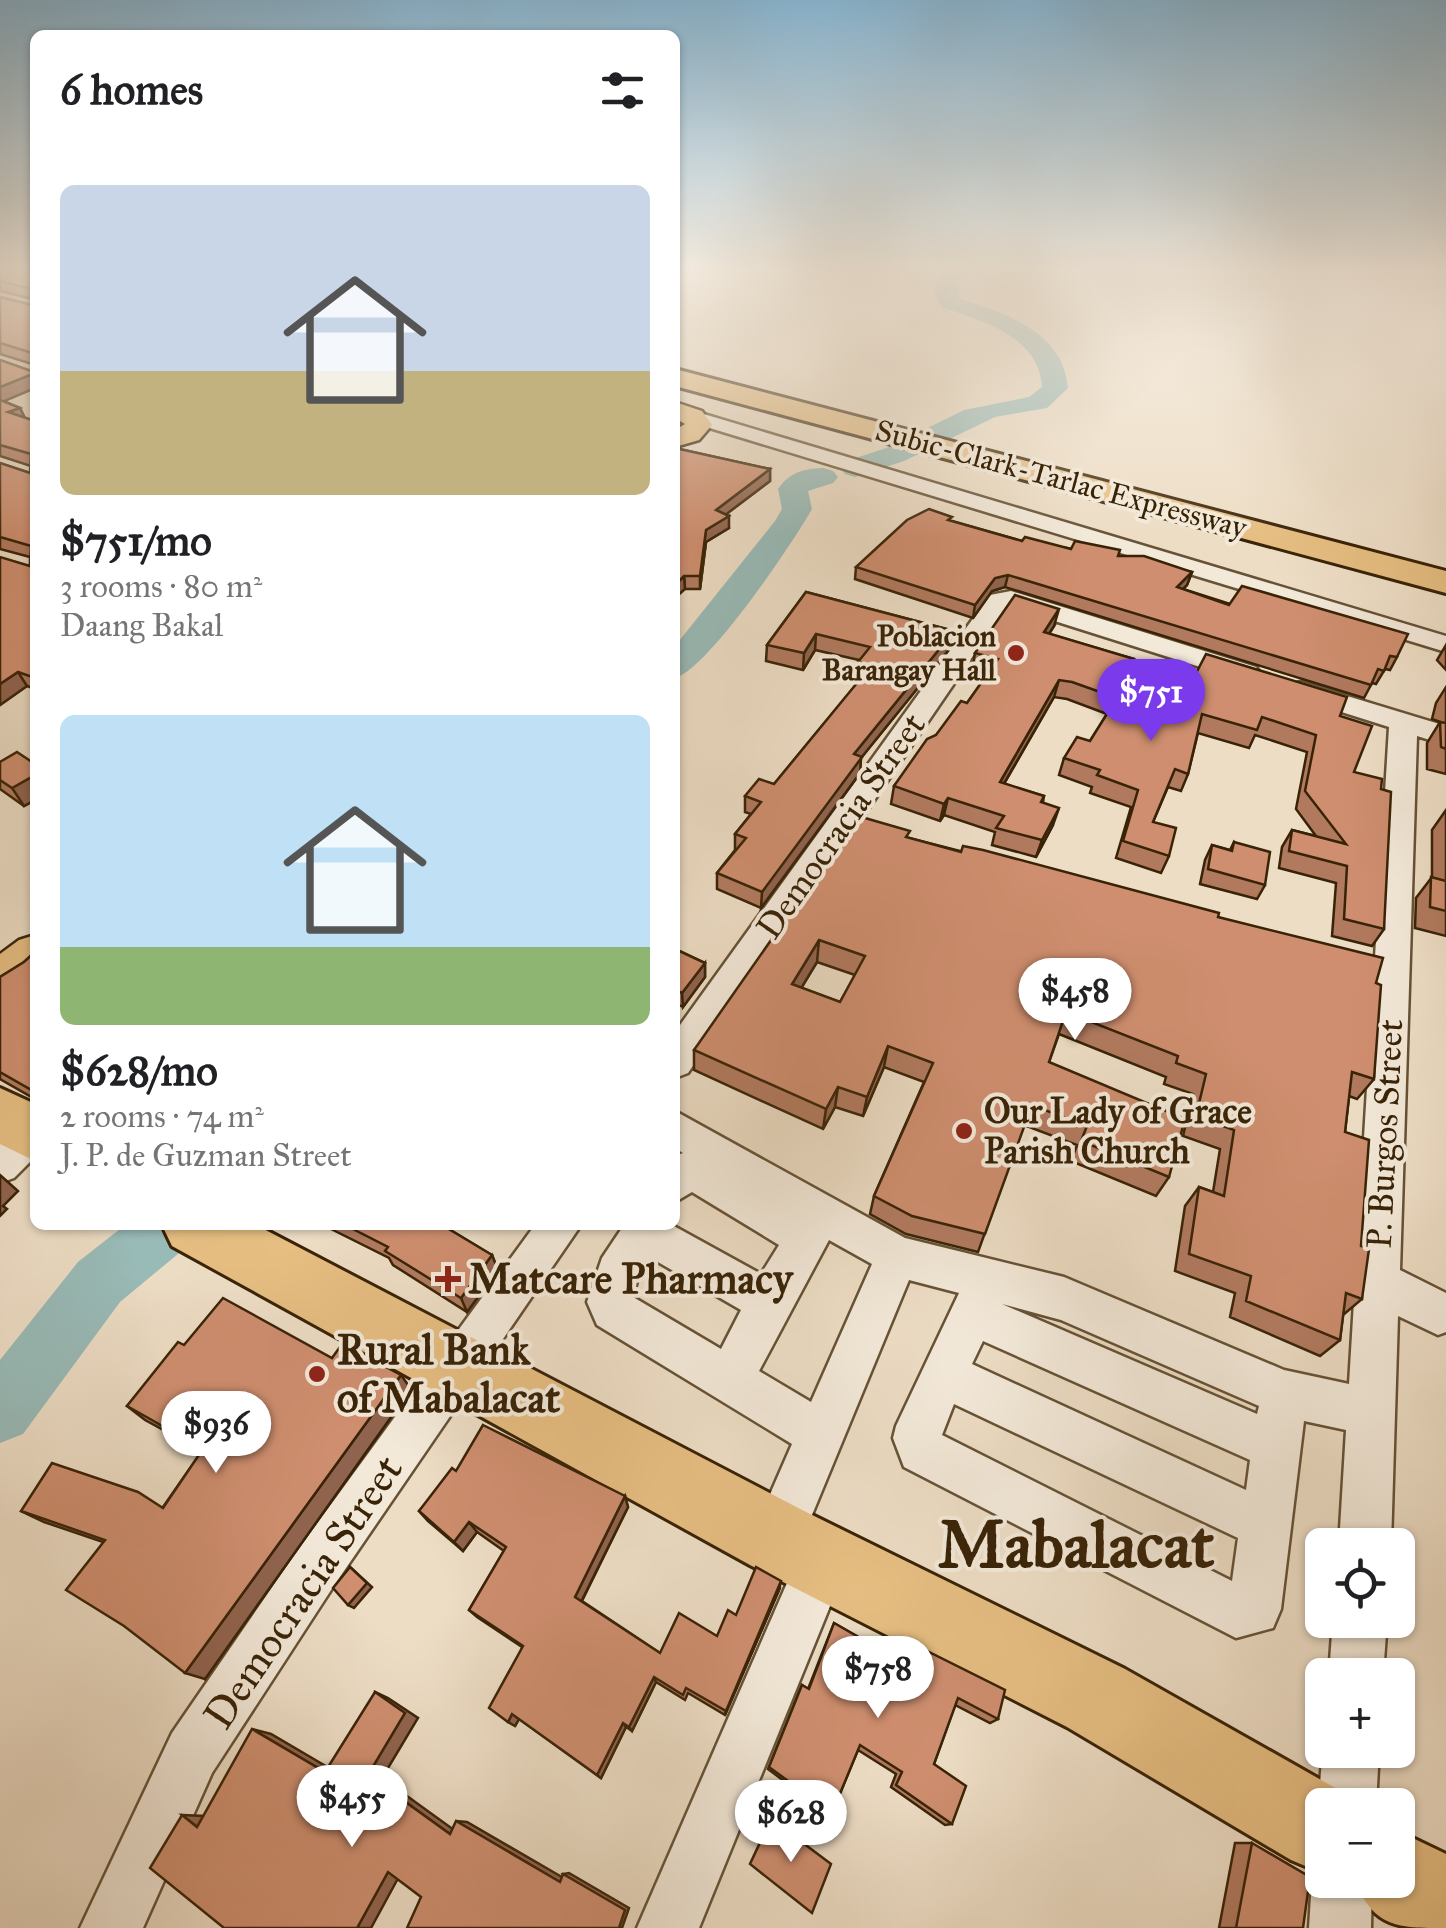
<!DOCTYPE html>
<meta charset="utf-8">
<style>
body{margin:0;font-family:"IM FELL Great Primer",serif;background:#f6f6f6;color:#202124;height:100vh;display:flex;flex-direction:column;font-size:38px;white-space:nowrap}
*{box-sizing:border-box;margin:0}
p{font-size:32px;color:#757577}
.icon{flex:none;width:55px;height:55px;fill:none;stroke:currentColor;stroke-width:2;stroke-linecap:round;stroke-linejoin:round}
.map{position:relative;flex:1;overflow:hidden}
.drawer{position:absolute;left:30px;top:30px;width:650px;height:1200px;display:flex;flex-direction:column;background:#fff;border-radius:15px;box-shadow:0 2px 8px #0004}
.drawer>*{flex:none}
.controls{position:absolute;left:1305px;top:1528px;display:grid;gap:20px}
.controls a{display:grid;place-items:center;width:110px;height:110px;border-radius:15px;background:#fff;box-shadow:0 2px 8px #0004;font-size:50px}
.price{position:absolute;translate:-50% -85px;padding:0 22px;border-radius:35px;background:#fff;color:#222;font-size:32px;line-height:65px;filter:drop-shadow(0 2px 5px #0008)}
.price::after{content:'';position:absolute;left:50%;top:60px;width:30px;height:22px;margin-left:-15px;background:inherit;clip-path:polygon(0 0,100% 0,50% 100%)}
.price.active{background:#7c3aed;color:#fff}
ul{padding:0;list-style:none}
li{display:grid;align-content:center;gap:20px;height:530px;padding:0 30px}
li span{display:grid;place-items:center;height:310px;border-radius:15px;color:#555}
li>.icon{margin-inline-start:auto}
span .icon{width:180px;height:180px;fill:#fffc;stroke-width:1}
li b{font-size:42px}
h2{display:flex;justify-content:space-between;align-items:center;height:120px;padding:0 30px;font-size:42px}
.map>svg:first-child{display:block}
.lines{fill:none;stroke-linecap:round;stroke-linejoin:round}
.river{fill:#99bbb8;fill-rule:evenodd}
.minor-casing{stroke:#665236;stroke-width:5}
.major-casing{stroke:#392307;stroke-width:5}
.highway-casing{stroke:#392307;stroke-width:6}
.minor{fill:#f3e9d9;fill-rule:evenodd}
.major{fill:#e6be82;fill-rule:evenodd}
.highway{fill:#e6be82;fill-rule:evenodd}
.wall{fill:#b17a5f;stroke:#392307;stroke-width:2.5;fill-rule:evenodd}
.shaded-wall{fill:#90634e;stroke:#392307;stroke-width:2.5}
.building{fill:#ce8e6f;stroke:#392307;stroke-width:2.5;fill-rule:evenodd}
.poi-dot{fill:#8f2418;stroke:#f3e9d9;stroke-width:4}
.labels{text-anchor:middle;dominant-baseline:central;stroke-width:8;stroke-linejoin:round;paint-order:stroke}
.far-street-label{font-size:30px;fill:#392307;stroke:#f3e9d9}
.far-poi-label{font-size:30px;font-weight:bold;fill:#392307;stroke:#f3e9d9;text-anchor:end}
.street-label{font-size:35px;fill:#392307;stroke:#f3e9d9}
.poi-label{font-size:35px;font-weight:bold;fill:#392307;stroke:#f3e9d9;text-anchor:start}
.near-poi-label{font-size:42px;font-weight:bold;fill:#392307;stroke:#f3e9d9;text-anchor:start}
.near-street-label{font-size:42px;fill:#392307;stroke:#f3e9d9}
.near-town-label{font-size:65px;font-weight:bold;fill:#392307;stroke:#f3e9d9}
</style>
<div class="map">
<svg width="1446" height="1928" viewBox="0 0 1446 1928">
<rect width="100%" height="100%" fill="#edddc5"/>
<filter id="stains"><feTurbulence type="fractalNoise" baseFrequency=".002" numOctaves="4"/><feColorMatrix values="0 0 0 0 .2 0 0 0 0 .09 0 0 0 0 .02 0 0 0 .5 -.17"/></filter>
<radialGradient id="worn" r=".72"><stop offset=".6" stop-color="#630" stop-opacity="0"/><stop offset="1" stop-color="#630" stop-opacity=".3"/></radialGradient>
<g class="lines">
<g class="river">
<path d="M950 268H975L959 282V298C1006 314 1063 331 1068 388L1047 408 995 417 904 461 855 477 845 474 841 468 850 460 889 447 964 410 1029 397 1042 387C1039 336 983 321 941 307L934 290 941 274Z"/>
<path d="M823 468 833 471 838 477 833 483 808 491 812 509C793 543 707 670 675 678V646L775 521 782 509 778 489C790 472 803 469 823 468Z"/>
<polygon points="125,1225 199,1225 190,1244 120,1302 23,1434 0,1443 0,1360 78,1262"/>
</g>
<defs>
<g id="minor">
<polygon points="697,412 1446,636 1446,652 690,422 690,414"/>
<polygon points="1011,591 1256,667 1260,673 1256,679 1238,679 1007,606 688,1073 675,1078 675,1032 990,595"/>
<path d="M1301 682 1446 726V745L1417 736 1400 1270 1446 1293V1332L1438 1335 1398 1316 1391 1545H1339L1346 1430 1304 1421 1281 1609 1273 1628 1236 1638 904 1467 893 1438 896 1426 959 1293 909 1280 795 1556 777 1564 759 1556 751 1538 792 1444 597 1325 587 1302 602 1258 624 1225H672L761 1274 779 1245 692 1192 675 1202V1156L683 1153 675 1148V1111L905 1238 1064 1277 1284 1370 1349 1384 1389 727 1291 696 1287 690 1291 684ZM829 1240 872 1264 811 1402 759 1371ZM651 1258 741 1310 721 1349 633 1297 637 1281ZM1002 1304 1061 1320 1259 1406 1257 1414ZM983 1341 1250 1460 1246 1490 972 1364ZM954 1404 1238 1538 1232 1581 942 1435Z"/>
<polygon points="32,1116 35,1157 14,1178 0,1183 0,1138 18,1121"/>
<polygon points="535,1225 581,1225 333,1587 212,1773 143,1928 80,1928 172,1733 297,1551"/>
<polygon points="822,1536 840,1544 848,1562 699,1928 637,1928 804,1544"/>
<polygon points="1333,1620 1387,1620 1383,1675 1329,1675"/>
<polygon points="1323,1750 1379,1750 1376,1805 1322,1805 1322,1816 1318,1805"/>
<polygon points="1322,1858 1322,1880 1372,1880 1371,1928 1309,1928 1312,1880"/>
</g>
<g id="major">
<polygon points="675,402 702,411 712,425 699,440 675,447 675,430 685,424 675,418"/>
<polygon points="35,935 35,976 16,991 0,997 0,954 19,940"/>
</g>
<g id="highway">
<polygon points="675,369 1446,571 1446,593 675,386"/>
<polygon points="0,1088 35,1104 35,1161 0,1144"/>
<polygon points="162,1225 256,1225 804,1511 1125,1669 1353,1798 1356,1805 1322,1805 1322,1873 1291,1860 1067,1727 750,1565 172,1246"/>
<path d="M1398 1831 1446 1854V1928C1397 1928 1375 1928 1354 1880H1398Z"/>
</g>
</defs>
<use href="#minor" class="minor-casing"/>
<use href="#major" class="major-casing"/>
<use href="#highway" class="highway-casing"/>
<use href="#minor" class="minor"/>
<use href="#major" class="major"/>
<use href="#highway" class="highway"/>
</g>
<g class="wall">
<polygon points="0,268 35,268 35,388 3,401 20,408 25,418 35,421 35,689 27,686 0,705 30,566 30,557 0,549 0,463 30,473 31,466 0,456 0,360 31,371 32,364 0,354 0,297 32,305 32,299 0,291"/>
<polygon points="675,448 770,469 770,481 726,514 729,528 706,542 700,589 685,589"/>
<polygon points="952,521 1022,541 1118,556 1192,572 1187,585 1183,589 1397,657 1390,670 1385,669 1376,684 1372,683 1364,698 1005,587 992,591 973,618 855,579 856,567"/>
<polygon points="806,592 954,631 951,647 861,758 860,773 761,908 717,889 717,873 735,850 735,834 751,814 745,812 745,796 774,784 860,680 856,678 859,660 815,650 803,670 766,661 767,645"/>
<polygon points="1054,626 1049,634 1134,659 1133,664 1192,681 1340,716 1354,772 1381,789 1384,929 1372,946 1332,936 1336,883 1279,868 1282,847 1292,830 1316,836 1296,809 1307,752 1255,735 1249,748 1198,733 1188,774 1181,791 1168,787 1153,822 1169,856 1161,873 1116,858 1131,807 1090,793 1092,787 1059,775 1064,758 1090,741 1107,714 1067,699 1054,697 1004,784 1044,796 1043,802 1053,825 1036,857 992,845 995,832 944,815 940,821 891,804 894,786 936,735 967,703 987,675 972,670 975,653"/>
<polygon points="1446,645 1446,670 1437,660"/>
<polygon points="1446,687 1446,774 1427,769 1427,743 1440,722 1432,719 1436,703"/>
<polygon points="0,762 35,764 35,800 24,806 0,789"/>
<polygon points="1446,810 1446,936 1415,928 1416,898 1432,877 1432,830"/>
<path d="M909 838 1218 917 1376 983 1374 1079 1357 1099 1349 1096 1345 1132 1361 1246 1362 1299 1343 1315 1340 1340 1320 1356 1230 1317 1235 1293 1175 1271 1185 1206 1199 1187 1213 1192 1220 1149 1183 1136 1193 1094 1164 1084 1166 1077 1059 1034 1049 1062 1169 1177 1156 1196 1071 1161 1077 1145 1024 1125 978 1252 906 1234 870 1214 874 1196 924 1082 884 1067 863 1116 835 1107 823 1129 694 1070V1050ZM817 962 855 975 840 1002 801 988Z"/>
<polygon points="1234,842 1265,885 1257,899 1200,884 1205,860 1212,845 1230,850"/>
<polygon points="675,949 705,963 705,977 683,1007 675,1003"/>
<polygon points="35,952 35,1099 0,1079 0,977 24,962"/>
<polygon points="323,1225 442,1225 492,1255 498,1270 467,1312 393,1265 389,1258"/>
<polygon points="184,1345 332,1358 411,1389 205,1679 103,1542 44,1522 21,1511 163,1507 202,1451 145,1420 127,1406"/>
<polygon points="456,1471 625,1496 628,1507 582,1601 660,1653 717,1636 736,1615 779,1590 725,1715 688,1693 685,1700 656,1682 632,1731 626,1727 601,1778 519,1719 515,1726 522,1647 477,1617 469,1610 504,1551 477,1532 463,1551 428,1521 419,1511"/>
<polygon points="834,1623 907,1665 911,1652 917,1646 998,1719 990,1723 955,1705 934,1764 952,1824 945,1825 891,1787 896,1774 858,1750 832,1813 828,1814 768,1769 802,1685 808,1689"/>
<polygon points="1235,1843 1252,1843 1303,1928 1219,1928"/>
</g>
<g class="shaded-wall">
<polygon points="35,373 35,388 0,403 0,387"/>
<polygon points="20,408 26,421 8,412"/>
<polygon points="770,469 770,481 716,522 716,510"/>
<polygon points="729,516 729,528 706,542 700,589 700,576 706,530"/>
<polygon points="1192,572 1187,585 1172,600 1177,587"/>
<polygon points="1008,575 1005,587 992,591 973,618 975,605 995,578"/>
<polygon points="684,576 685,589 675,598 675,585"/>
<polygon points="1059,609 1054,626 1039,649 1044,632"/>
<polygon points="954,631 951,647 861,758 860,773 761,908 762,892 854,754"/>
<polygon points="816,634 815,650 803,670 804,653"/>
<polygon points="18,672 27,686 0,705 0,684"/>
<polygon points="1059,680 1054,697 995,799 1000,782"/>
<polygon points="35,775 35,800 24,806 12,788"/>
<polygon points="948,798 944,815 940,821 944,804"/>
<polygon points="1059,808 1053,825 1036,857 1042,840"/>
<polygon points="819,940 817,962 791,1005 792,984"/>
<polygon points="705,963 705,977 683,1007 682,993"/>
<polygon points="888,1046 884,1067 863,1116 867,1097"/>
<polygon points="838,1087 835,1107 823,1129 826,1109"/>
<polygon points="0,1175 18,1191 3,1206 7,1209 0,1216"/>
<polygon points="492,1255 498,1270 467,1312 461,1298"/>
<polygon points="401,1375 411,1389 205,1679 185,1673"/>
<polygon points="625,1496 628,1507 580,1604 575,1597"/>
<polygon points="469,1522 477,1532 463,1551 454,1542"/>
<polygon points="350,1567 372,1587 354,1608 348,1605"/>
<polygon points="781,1581 779,1590 725,1715 726,1711"/>
<polygon points="654,1677 656,1682 632,1731 629,1727"/>
<polygon points="375,1692 388,1698 418,1718 382,1778 461,1835 450,1834 368,1775"/>
<polygon points="512,1714 519,1719 515,1726 508,1722"/>
<polygon points="623,1723 626,1727 601,1778 597,1775"/>
<polygon points="252,1729 271,1734 341,1775 325,1772"/>
<polygon points="182,1815 204,1816 197,1827"/>
<polygon points="456,1821 467,1822 567,1880 560,1882"/>
<polygon points="402,1871 371,1928 357,1928 388,1872"/>
<polygon points="569,1873 629,1908 622,1928 619,1928 563,1874"/>
</g>
<g class="building">
<polygon points="0,268 35,268 35,373 0,387 0,360 31,371 32,353 0,343 0,297 32,305 31,289 0,281"/>
<polygon points="0,400 20,408 8,412 35,421 35,678 18,672 0,684 0,557 30,566 31,546 0,537 0,463 30,473 31,454 0,445"/>
<polygon points="675,448 770,469 716,510 729,516 706,530 700,576 684,576 675,585"/>
<polygon points="929,509 952,517 948,520 1022,541 1025,537 1071,549 1075,541 1120,550 1118,556 1144,556 1192,572 1177,587 1229,605 1242,586 1408,634 1397,657 1390,656 1384,671 1378,669 1371,685 1008,575 995,578 975,605 856,567 907,520"/>
<polygon points="806,592 954,631 854,754 862,757 762,892 717,873 746,838 735,834 761,802 745,796 759,779 774,784 871,666 858,662 870,647 816,634 804,653 767,645"/>
<polygon points="1015,595 1059,609 1044,632 1134,659 1132,664 1192,681 1206,654 1347,697 1340,716 1372,726 1354,772 1382,779 1381,789 1391,792 1384,929 1344,919 1347,866 1289,851 1292,830 1346,844 1305,791 1316,735 1262,717 1257,730 1202,714 1188,774 1175,769 1153,822 1176,828 1169,856 1123,841 1138,790 1097,775 1100,770 1064,758 1077,737 1090,741 1117,698 1072,682 1059,680 1000,782 1044,796 1041,802 1059,808 1042,840 996,828 1004,816 948,798 944,804 894,786 927,739 936,735 961,701 967,703 998,659 975,653"/>
<polygon points="1440,722 1446,723 1446,749 1441,747"/>
<polygon points="17,752 35,764 35,775 12,788 0,780 0,762"/>
<path d="M858 816 910 831 906 837 961 852 963 846 983 850 1219 913 1218 917 1383 958 1376 983 1381 985 1374 1079 1352 1072 1345 1132 1369 1140 1361 1246 1369 1249 1362 1299 1346 1293 1340 1340 1246 1301 1251 1276 1189 1254 1199 1187 1224 1196 1234 1130 1196 1116 1206 1074 1176 1063 1178 1056 1066 1012 1049 1062 1185 1119 1169 1177 1081 1141 1087 1126 1032 1105 985 1234 912 1216 874 1196 933 1063 888 1046 867 1097 838 1087 826 1109 694 1050ZM819 940 865 956 840 1002 792 984Z"/>
<polygon points="1234,842 1270,852 1265,885 1208,869 1212,845 1232,851"/>
<polygon points="1431,877 1446,881 1446,911 1430,907"/>
<polygon points="675,949 705,963 682,993 675,990"/>
<polygon points="35,952 35,1092 0,1072 0,977 24,962"/>
<polygon points="345,1225 442,1225 492,1255 461,1298 385,1251 388,1247"/>
<polygon points="223,1298 332,1358 342,1344 401,1375 185,1673 124,1626 66,1590 105,1540 21,1511 52,1463 138,1492 163,1508 203,1449 127,1406 178,1342 184,1345"/>
<polygon points="483,1425 625,1496 575,1597 660,1653 679,1613 717,1636 728,1610 736,1615 756,1567 781,1581 726,1711 686,1688 683,1695 654,1677 629,1727 623,1723 597,1775 512,1714 508,1722 489,1708 523,1646 469,1610 506,1547 469,1522 454,1542 419,1511 452,1468 456,1471"/>
<polygon points="350,1567 367,1583 348,1605 333,1588"/>
<polygon points="834,1623 911,1667 917,1646 1005,1690 998,1719 958,1698 934,1764 966,1786 952,1824 896,1785 902,1772 860,1745 832,1813 769,1767 802,1685 809,1689"/>
<polygon points="375,1692 405,1713 368,1775 450,1834 456,1821 560,1882 563,1874 625,1910 619,1928 407,1928 421,1897 388,1872 357,1928 224,1928 150,1868 182,1815 197,1827 252,1729 325,1772"/>
<polygon points="771,1819 831,1864 812,1913 750,1864"/>
<polygon points="1252,1843 1310,1877 1303,1928 1236,1928"/>
</g>
<linearGradient id="sky" x2="0" y2="1"><stop stop-color="#88b7d5"/><stop offset="0.5" stop-color="#f7f0e5"/><stop offset="1" stop-color="#f7f0e5" stop-opacity="0"/></linearGradient>
<rect width="1446" height="538" fill="url(#sky)"/>
<g class="poi-dot">
<circle cx="1016" cy="653" r="10"/>
<circle cx="964" cy="1131" r="10"/>
<path d="M443 1264h10v10h10v10h-10v10h-10v-10h-10v-10h10z"/>
<circle cx="317" cy="1374" r="10"/>
</g>
<g class="labels">
<g class="far-street-label">
<text transform="translate(1061 479) rotate(15)">Subic-Clark-Tarlac Expressway</text>
</g>
<g class="far-poi-label">
<text x="996" y="636">Poblacion<tspan x="996" dy="34">Barangay Hall</tspan></text>
</g>
<g class="street-label">
<text transform="translate(841 826) rotate(-55)">Democracia Street</text>
<text transform="translate(1385 1134) rotate(-87)">P. Burgos Street</text>
</g>
<g class="poi-label">
<text x="984" y="1111">Our Lady of Grace<tspan x="984" dy="40">Parish Church</tspan></text>
</g>
<g class="near-poi-label">
<text x="468" y="1279">Matcare Pharmacy</text>
<text x="337" y="1350">Rural Bank<tspan x="337" dy="48">of Mabalacat</tspan></text>
</g>
<g class="near-street-label">
<text transform="translate(303 1592) rotate(-56)">Democracia Street</text>
</g>
<g class="near-town-label">
<text x="1076" y="1545">Mabalacat</text>
</g>
</g>
<rect width="100%" height="100%" filter="url(#stains)"/>
<rect width="100%" height="100%" fill="url(#worn)"/>
</svg>
<div class="controls">
<a><svg class="icon" aria-label="locate" viewBox="0 0 24 24"><circle cx="12" cy="12" r="6"/><path d="M12 2v4M12 18v4M2 12h4M18 12h4"/></svg></a>
<a>+</a>
<a>−</a>
</div>
<b class="price active" style="left:1151px;top:744px">$751</b>
<b class="price" style="left:1075px;top:1043px">$458</b>
<b class="price" style="left:216px;top:1476px">$936</b>
<b class="price" style="left:878px;top:1721px">$758</b>
<b class="price" style="left:352px;top:1850px">$455</b>
<b class="price" style="left:791px;top:1865px">$628</b>
<section class="drawer">
<h2>6 homes<svg class="icon" aria-label="filters" viewBox="0 0 24 24"><path d="M4 7h16M4 17h16"/><circle cx="9" cy="7" r="2"/><circle cx="15" cy="17" r="2"/></svg></h2>
<ul>
<li><span style="background:linear-gradient(#c9d6e8 60%,#c2b280 0)"><svg class="icon" aria-label="home" viewBox="0 0 24 24"><path d="M3 11l9-7 9 7M6 9v11h12V9"/></svg></span><div><b>$751/mo</b><p>3 rooms · 80 m²</p><p>Daang Bakal</p></div></li>
<li><span style="background:linear-gradient(#bfe0f5 75%,#8fb573 0)"><svg class="icon" aria-label="home" viewBox="0 0 24 24"><path d="M3 11l9-7 9 7M6 9v11h12V9"/></svg></span><div><b>$628/mo</b><p>2 rooms · 74 m²</p><p>J. P. de Guzman Street</p></div></li>
</ul>
</section>
</div>
